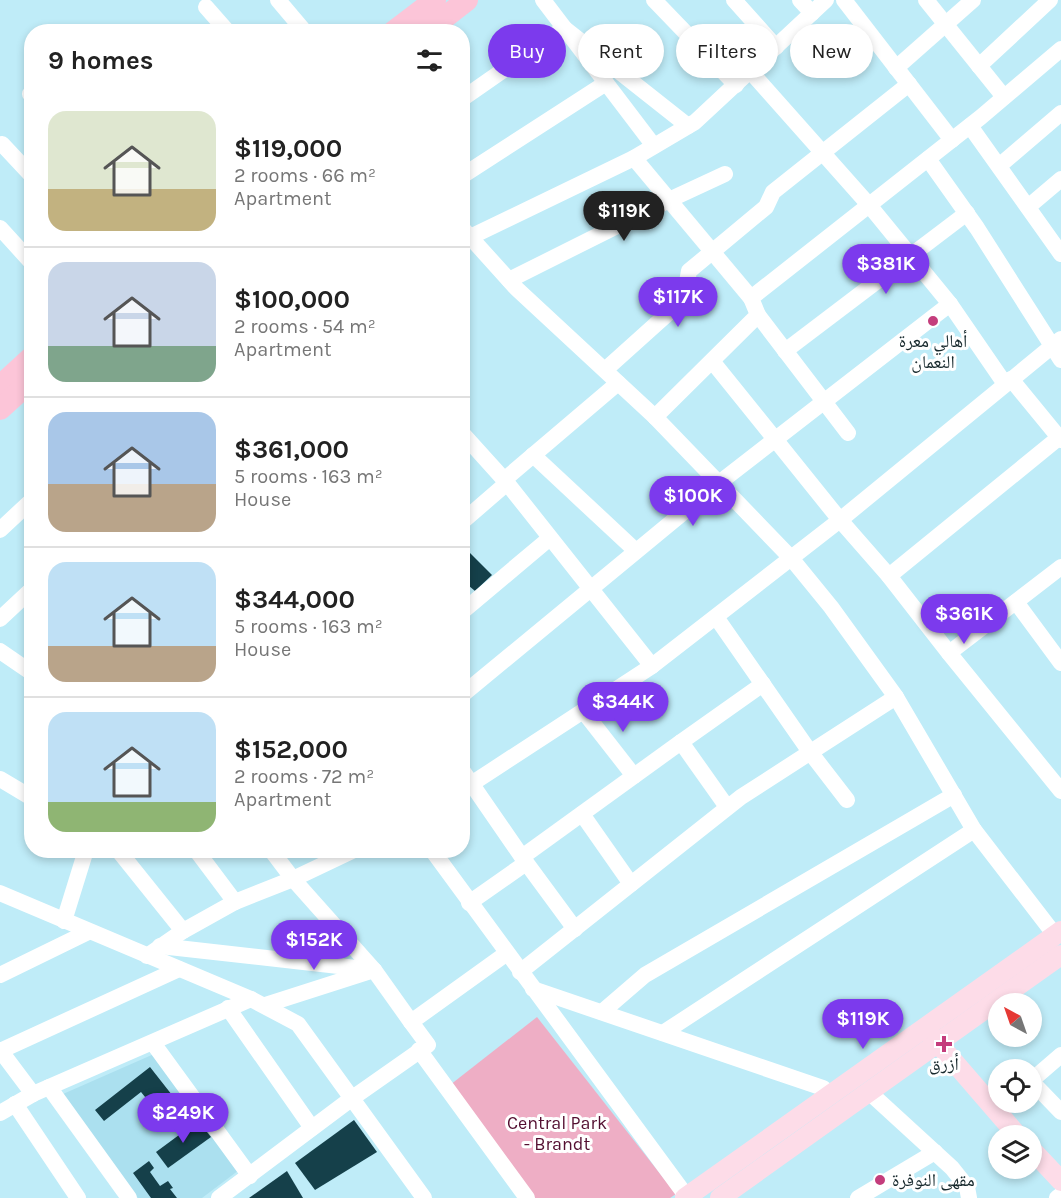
<!DOCTYPE html>
<meta charset="utf-8">
<style>
body{margin:0;font-family:Karla,"Noto Naskh Arabic",sans-serif;background:#f6f6f6;color:#222;height:100vh;display:flex;flex-direction:column;font-size:22px;white-space:nowrap}
*{box-sizing:border-box;margin:0}
p{font-size:20px;color:#767676}
.icon{flex:none;width:33px;height:33px;fill:none;stroke:currentColor;stroke-width:2;stroke-linecap:round;stroke-linejoin:round}
.map{position:relative;flex:1;overflow:hidden}
.details{position:absolute;left:24px;top:24px;width:446px;height:834px;display:flex;flex-direction:column;background:#fff;border-radius:24px;box-shadow:0 3px 9px #0003}
.details>*{flex:none}
.banner{position:absolute;left:488px;top:24px;width:483px;height:54px;display:flex;gap:12px}
.needle{width:39px;rotate:320deg}
.fabs{position:absolute;left:988px;top:993px;display:grid;gap:12px}
.fabs a{display:grid;place-items:center;width:54px;height:54px;border-radius:50%;background:#fff;box-shadow:0 3px 9px #0003;font-size:30px}
.price{position:absolute;translate:-50% -51px;padding:0 14px;border-radius:21px;background:#7c3aed;color:#fff;font-size:20px;line-height:39px;filter:drop-shadow(0 2px 3px #0008)}
.price::after{content:'';position:absolute;left:50%;top:36px;width:18px;height:14px;margin-left:-9px;background:inherit;clip-path:polygon(0 0,100% 0,50% 100%)}
.price.current{background:#222;color:#fff}
ul{padding:0;list-style:none}
li{display:flex;align-items:center;gap:18px;height:150px;padding:0 24px}
li+li{border-top:2px solid #e0e0e0}
li span{display:grid;place-items:center;flex:none;width:168px;height:120px;border-radius:18px;color:#555}
li>.icon{margin-inline-start:auto}
span .icon{width:72px;height:72px;fill:#fffc;stroke-width:1}
li b{font-size:26px}
h2{display:flex;justify-content:space-between;align-items:center;height:72px;padding:0 24px;font-size:26px}
.chip{padding:0 21px;border-radius:27px;background:#fff;box-shadow:0 3px 9px #0003;font-size:21px;line-height:54px}
.chip.current{background:#7c3aed;color:#fff}
.map>svg:first-child{display:block}
.built{fill:#abe0ef}
.green{fill:#eeaec5}
.building{fill:#15404a}
.lines{fill:none;stroke-linecap:round;stroke-linejoin:round}
.minor{stroke:#fff;stroke-width:16}
.major{stroke:#fddce8;stroke-width:20}
.highway{stroke:#fcc5d8;stroke-width:22}
.poi-dot{fill:#c43d7c;stroke:#fff;stroke-width:2}
.labels{text-anchor:middle;dominant-baseline:central;stroke-width:6;stroke-linejoin:round;paint-order:stroke}
.poi-label{font-size:18px;fill:#17292d;stroke:#fff}
.park-label{font-size:18px;fill:#540f31;stroke:#fff}
</style>
<div class="map">
<svg width="1061" height="1198" viewBox="0 0 1061 1198">
<rect width="100%" height="100%" fill="#bfecf8"/>
<polygon class="built" points="154,1054 239,1170 202,1198 138,1198 63,1094"/>
<polygon class="green" points="537,1017 676,1194 670,1198 535,1198 450,1085"/>
<g class="building">
<polygon points="468,551 492,575 475,591 462,580 462,557"/>
<polygon points="150,1067 183,1109 166,1123 141,1092 104,1121 95,1110"/>
<polygon points="354,1120 377,1152 315,1190 295,1163"/>
<polygon points="198,1121 211,1137 168,1168 156,1152"/>
<polygon points="149,1161 154,1168 150,1172 160,1186 168,1181 173,1188 170,1189 177,1198 151,1198 133,1173"/>
<polygon points="287,1171 303,1198 249,1198"/>
</g>
<g class="lines">
<g class="minor">
<polyline points="278,0 305,32"/>
<polyline points="543,0 654,146"/>
<polyline points="654,0 736,85"/>
<polyline points="734,0 776,47"/>
<polyline points="800,0 812,13"/>
<polyline points="844,0 952,140"/>
<polyline points="926,0 1004,97"/>
<polyline points="206,7 228,32"/>
<polyline points="979,66 1050,0"/>
<polyline points="896,68 973,0"/>
<polyline points="750,71 869,205 950,304 1005,384"/>
<polyline points="30,94 32,96"/>
<polyline points="462,99 564,28 688,126"/>
<polyline points="970,126 1061,254"/>
<polyline points="2,144 32,176"/>
<polyline points="634,158 751,298"/>
<polyline points="928,159 977,228 1061,360"/>
<polyline points="999,166 1061,113"/>
<polyline points="462,176 606,83"/>
<polyline points="1028,207 1061,179"/>
<polyline points="0,228 32,263"/>
<polyline points="462,228 517,289 655,417 791,558 831,607 896,697 974,830 1055,935"/>
<polyline points="462,241 634,158 695,122 826,0"/>
<polyline points="509,280 669,200 725,174"/>
<polyline points="758,315 848,433"/>
<polyline points="785,351 967,213"/>
<polyline points="712,361 840,520 889,576 949,653 1061,791"/>
<polyline points="605,370 684,299 689,271 766,207 773,192 909,84"/>
<polyline points="1011,379 1061,440"/>
<polyline points="655,417 758,315 751,298 981,117 1061,49"/>
<polyline points="462,433 507,483 652,666"/>
<polyline points="533,455 636,551"/>
<polyline points="504,480 618,383"/>
<polyline points="462,522 507,483"/>
<polyline points="0,530 32,500"/>
<polyline points="889,576 1061,436"/>
<polyline points="1016,602 1061,663"/>
<polyline points="462,612 550,538"/>
<polyline points="716,617 810,752 847,800"/>
<polyline points="0,619 32,589"/>
<polyline points="0,651 32,673"/>
<polyline points="949,653 1061,567"/>
<polyline points="462,695 719,483 950,304"/>
<polyline points="584,712 634,776"/>
<polyline points="681,742 763,684"/>
<polyline points="462,770 522,857 575,929"/>
<polyline points="0,779 32,798"/>
<polyline points="462,790 652,666 840,520 1061,339"/>
<polyline points="582,814 631,884"/>
<polyline points="118,850 183,931"/>
<polyline points="196,850 235,902"/>
<polyline points="271,850 293,879 374,970 411,1022"/>
<polyline points="432,850 687,1197"/>
<polyline points="522,857 681,742 727,807"/>
<polyline points="0,893 251,999 298,1024 424,1198"/>
<polyline points="469,903 526,863"/>
<polyline points="64,921 86,850"/>
<polyline points="160,946 374,970"/>
<polyline points="147,956 183,931 235,902 293,879 354,850"/>
<polyline points="520,972 741,797 896,697"/>
<polyline points="0,975 88,932"/>
<polyline points="533,989 823,1088 831,1096"/>
<polyline points="265,1005 368,972"/>
<polyline points="228,1008 312,1128"/>
<polyline points="602,1012 645,975 954,795"/>
<polyline points="663,1033 974,830"/>
<polyline points="153,1043 250,1176"/>
<polyline points="0,1050 33,1094"/>
<polyline points="419,1050 527,1198"/>
<polyline points="0,1051 179,969"/>
<polyline points="1032,1080 1061,1055"/>
<polyline points="1032,1082 1061,1112"/>
<polyline points="49,1087 129,1198"/>
<polyline points="869,1092 952,1168 967,1187 969,1198"/>
<polyline points="15,1104 78,1198"/>
<polyline points="0,1113 33,1094 251,999"/>
<polyline points="219,1198 351,1099 428,1045 411,1022 507,953"/>
<polyline points="858,1198 935,1152"/>
<polyline points="1057,1198 1061,1195"/>
</g>
<g class="major">
<polyline points="929,1033 1018,1136"/>
<polyline points="1032,1150 1061,1181"/>
<polyline points="685,1198 1061,931"/>
<polyline points="720,1198 1061,955"/>
</g>
<g class="highway">
<polyline points="393,32 435,0"/>
<polyline points="426,32 467,0"/>
<polyline points="0,386 32,357"/>
<polyline points="0,409 32,380"/>
</g>
</g>
<g class="poi-dot">
<circle cx="933" cy="321" r="6"/>
<path d="M941 1035h6v6h6v6h-6v6h-6v-6h-6v-6h6z"/>
<circle cx="880" cy="1180" r="6"/>
</g>
<g class="labels">
<g class="poi-label">
<text x="933" y="341">أهالي معرة<tspan x="933" dy="21">النعمان</tspan></text>
<text x="944" y="1064">أزرق</text>
<text x="892" y="1180" text-anchor="start">مقهى النوفرة</text>
</g>
<g class="park-label">
<text x="557" y="1123">Central Park<tspan x="557" dy="21">- Brandt</tspan></text>
</g>
</g>
</svg>
<div class="fabs">
<a><svg class="needle" viewBox="-14 -14 28 28"><path d="M0-13l5 13h-10z" fill="#e53935"/><path d="M0 13l5-13h-10z" fill="#767676"/></svg></a>
<a><svg class="icon" aria-label="locate" viewBox="0 0 24 24"><circle cx="12" cy="12" r="6"/><path d="M12 2v4M12 18v4M2 12h4M18 12h4"/></svg></a>
<a><svg class="icon" aria-label="layers" viewBox="0 0 24 24"><path d="M12 4l9 5-9 5-9-5zM3 14l9 5 9-5"/></svg></a>
</div>
<b class="price current" style="left:624px;top:242px">$119K</b>
<b class="price" style="left:886px;top:295px">$381K</b>
<b class="price" style="left:678px;top:328px">$117K</b>
<b class="price" style="left:693px;top:527px">$100K</b>
<b class="price" style="left:964px;top:645px">$361K</b>
<b class="price" style="left:623px;top:733px">$344K</b>
<b class="price" style="left:314px;top:971px">$152K</b>
<b class="price" style="left:863px;top:1050px">$119K</b>
<b class="price" style="left:183px;top:1144px">$249K</b>
<div class="banner">
<a class="chip current">Buy</a>
<a class="chip">Rent</a>
<a class="chip">Filters</a>
<a class="chip">New</a>
</div>
<section class="details">
<h2>9 homes<svg class="icon" aria-label="filters" viewBox="0 0 24 24"><path d="M4 7h16M4 17h16"/><circle cx="9" cy="7" r="2"/><circle cx="15" cy="17" r="2"/></svg></h2>
<ul>
<li><span style="background:linear-gradient(#dfe7d0 65%,#c2b280 0)"><svg class="icon" aria-label="home" viewBox="0 0 24 24"><path d="M3 11l9-7 9 7M6 9v11h12V9"/></svg></span><div><b>$119,000</b><p>2 rooms · 66 m²</p><p>Apartment</p></div></li>
<li><span style="background:linear-gradient(#c9d6e8 70%,#7fa58c 0)"><svg class="icon" aria-label="home" viewBox="0 0 24 24"><path d="M3 11l9-7 9 7M6 9v11h12V9"/></svg></span><div><b>$100,000</b><p>2 rooms · 54 m²</p><p>Apartment</p></div></li>
<li><span style="background:linear-gradient(#a9c7e8 60%,#b9a48a 0)"><svg class="icon" aria-label="home" viewBox="0 0 24 24"><path d="M3 11l9-7 9 7M6 9v11h12V9"/></svg></span><div><b>$361,000</b><p>5 rooms · 163 m²</p><p>House</p></div></li>
<li><span style="background:linear-gradient(#bfe0f5 70%,#b9a48a 0)"><svg class="icon" aria-label="home" viewBox="0 0 24 24"><path d="M3 11l9-7 9 7M6 9v11h12V9"/></svg></span><div><b>$344,000</b><p>5 rooms · 163 m²</p><p>House</p></div></li>
<li><span style="background:linear-gradient(#bfe0f5 75%,#8fb573 0)"><svg class="icon" aria-label="home" viewBox="0 0 24 24"><path d="M3 11l9-7 9 7M6 9v11h12V9"/></svg></span><div><b>$152,000</b><p>2 rooms · 72 m²</p><p>Apartment</p></div></li>
</ul>
</section>
</div>
